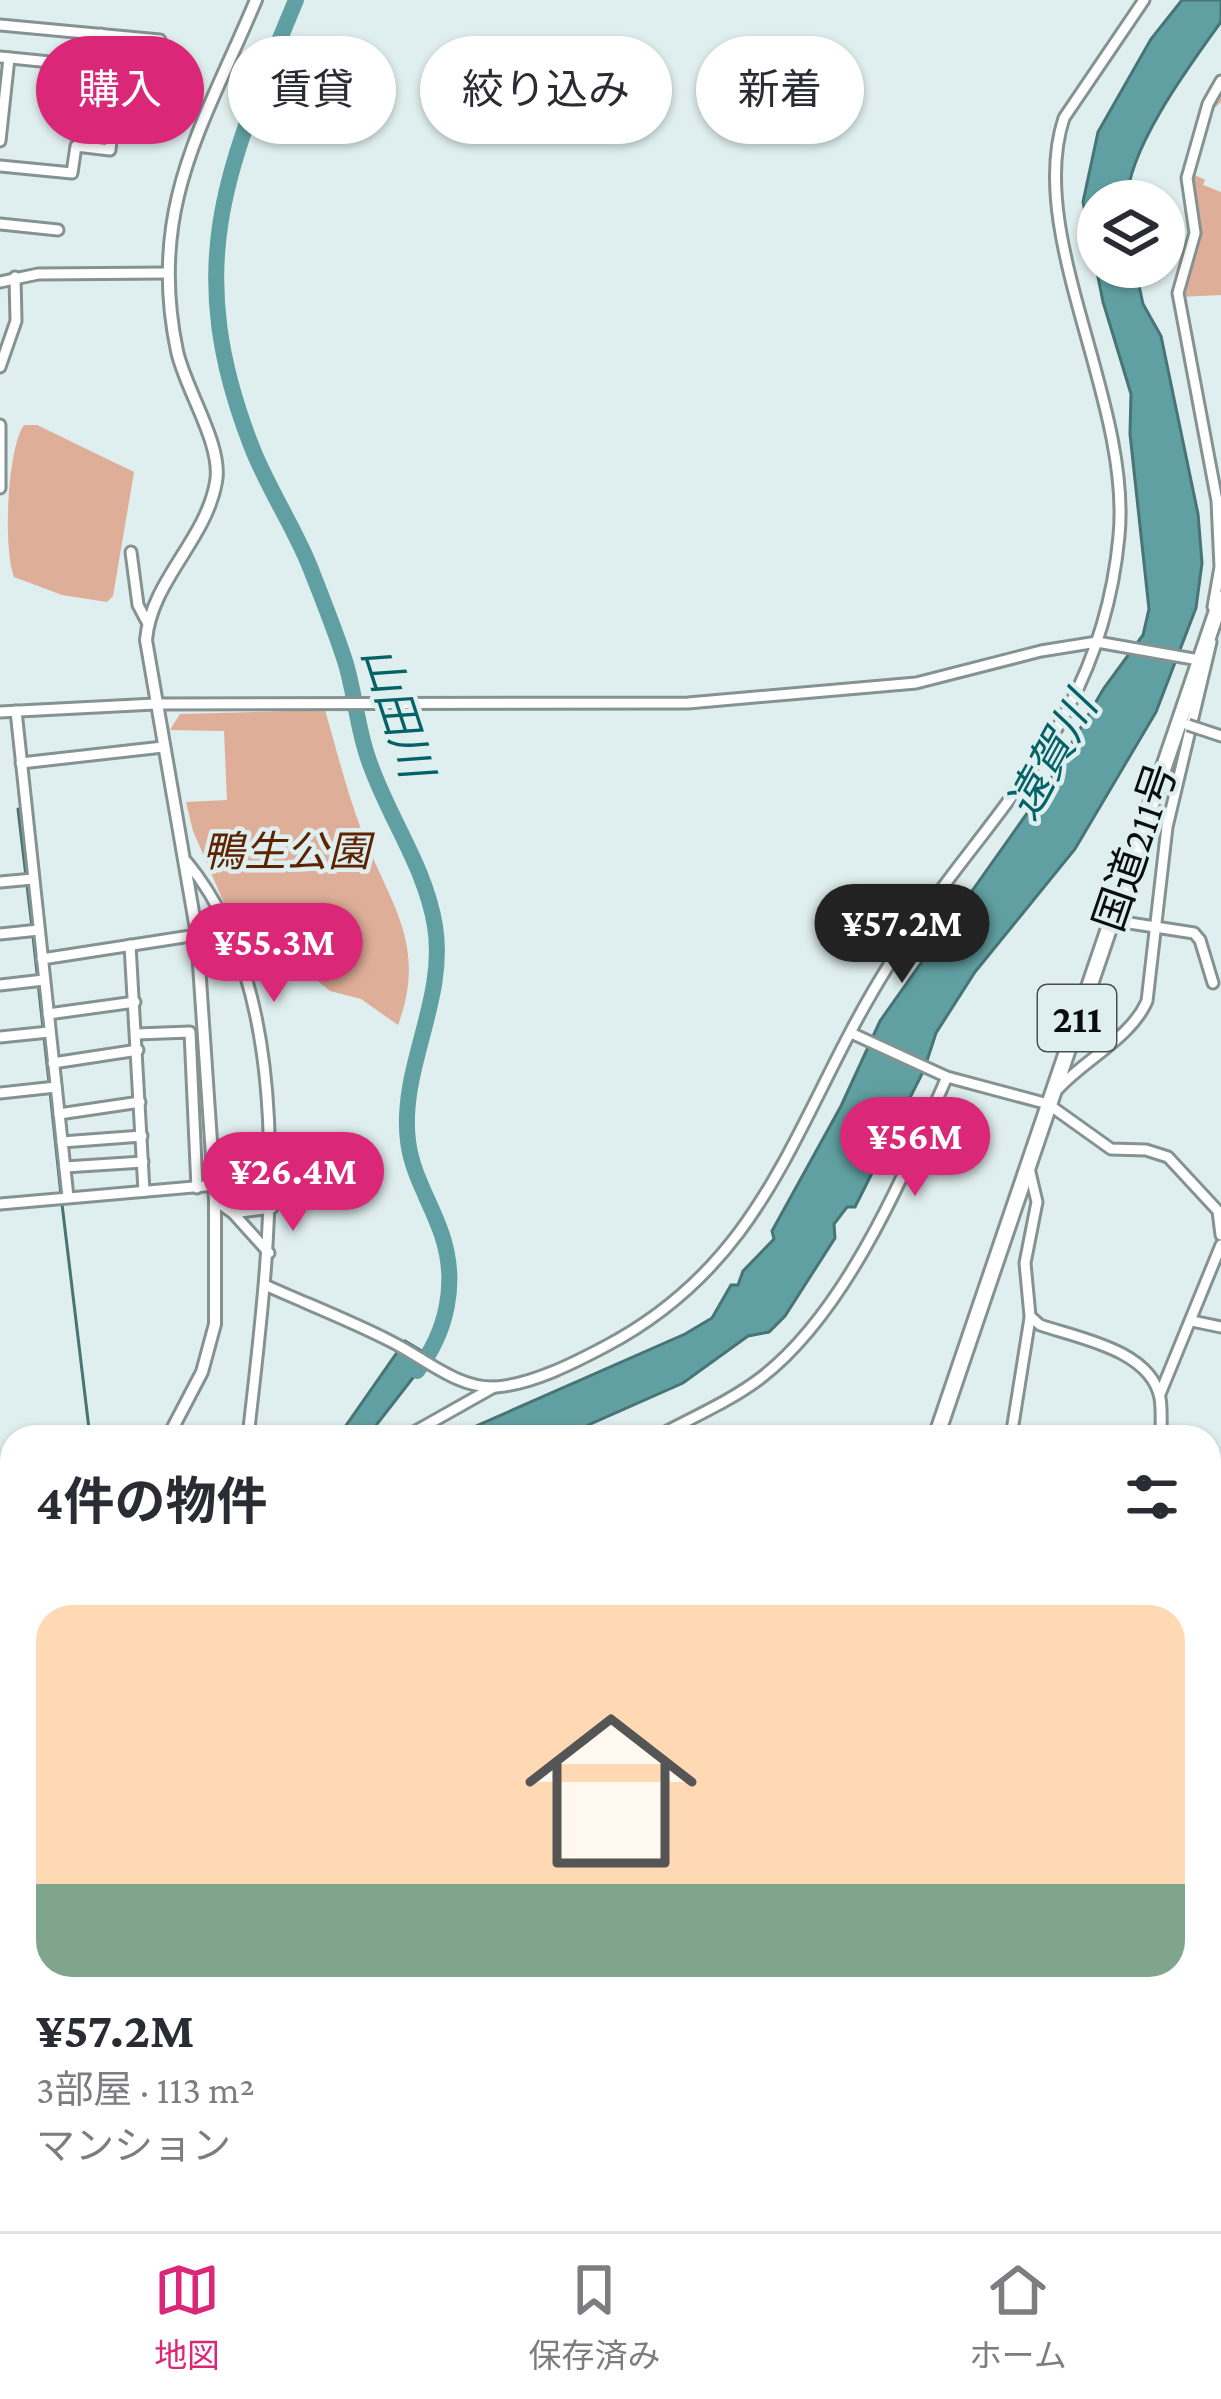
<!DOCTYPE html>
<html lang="ja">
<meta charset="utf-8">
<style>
body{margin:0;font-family:"Crimson Pro","Noto Sans JP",serif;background:#f7f7f7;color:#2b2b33;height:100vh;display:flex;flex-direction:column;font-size:45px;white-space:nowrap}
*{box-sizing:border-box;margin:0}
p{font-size:39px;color:#7c7c81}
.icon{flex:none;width:66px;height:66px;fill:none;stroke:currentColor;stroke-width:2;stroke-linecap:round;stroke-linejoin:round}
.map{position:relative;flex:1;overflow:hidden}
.side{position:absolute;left:0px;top:1425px;width:1221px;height:807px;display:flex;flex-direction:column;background:#fff;border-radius:36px 36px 0 0;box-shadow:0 3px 9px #0004}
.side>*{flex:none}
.guide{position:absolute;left:36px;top:36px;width:1149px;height:108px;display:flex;gap:24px}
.tools{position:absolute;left:1077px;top:180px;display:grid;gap:24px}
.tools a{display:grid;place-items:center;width:108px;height:108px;border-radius:50%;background:#fff;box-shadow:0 3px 9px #0004;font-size:60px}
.price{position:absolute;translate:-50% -102px;padding:0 27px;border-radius:42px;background:#db2777;color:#fff;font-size:39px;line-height:78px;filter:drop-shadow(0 3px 6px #0008)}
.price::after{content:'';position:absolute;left:50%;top:72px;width:36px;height:27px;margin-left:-18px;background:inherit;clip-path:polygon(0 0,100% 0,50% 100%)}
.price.active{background:#222;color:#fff}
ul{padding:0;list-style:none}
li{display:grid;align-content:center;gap:24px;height:636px;padding:0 36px}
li+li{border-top:3px solid #e1e1e2}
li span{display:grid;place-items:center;height:372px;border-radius:36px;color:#555}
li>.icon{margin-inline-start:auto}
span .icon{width:216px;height:216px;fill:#fffc;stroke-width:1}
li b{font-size:51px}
h2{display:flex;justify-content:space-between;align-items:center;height:144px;padding:0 36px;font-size:51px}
.pill{padding:0 42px;border-radius:54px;background:#fff;box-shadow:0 3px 9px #0004;font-size:42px;line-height:108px}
.pill.active{background:#db2777;color:#fff}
.tab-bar{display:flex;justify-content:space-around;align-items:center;height:168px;border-top:3px solid #e1e1e2;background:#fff;font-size:33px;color:#7c7c81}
.tab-bar a{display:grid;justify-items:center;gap:6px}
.tab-bar .active{color:#db2777}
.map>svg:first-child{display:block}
.green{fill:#deae98}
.water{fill:#61a0a2;stroke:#477475;stroke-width:3}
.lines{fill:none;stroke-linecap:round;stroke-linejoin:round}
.stream{stroke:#477475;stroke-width:3}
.river{stroke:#61a0a2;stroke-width:16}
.minor-casing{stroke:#859292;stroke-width:15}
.major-casing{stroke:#859292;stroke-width:16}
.highway-casing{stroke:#859292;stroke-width:20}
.minor{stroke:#fff;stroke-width:9}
.major{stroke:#fff;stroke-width:10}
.highway{stroke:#fff;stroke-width:14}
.minor-bridge-casing{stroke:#859292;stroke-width:15;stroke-linecap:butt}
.minor-bridge{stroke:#fff;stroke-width:9}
.labels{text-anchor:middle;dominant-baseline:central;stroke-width:9;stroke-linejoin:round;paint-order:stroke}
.shield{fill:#dfeeee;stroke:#495050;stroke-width:3}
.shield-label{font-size:39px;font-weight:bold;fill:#090d0d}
.street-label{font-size:42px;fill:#090d0d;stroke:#dfeeee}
.park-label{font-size:42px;font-style:italic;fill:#5d2300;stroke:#dfeeee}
.water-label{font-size:45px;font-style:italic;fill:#036265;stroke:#dfeeee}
</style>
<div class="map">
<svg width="1221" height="2231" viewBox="0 0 1221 2231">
<rect width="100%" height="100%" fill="#dfeeee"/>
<g class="green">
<polygon points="1221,81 1221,102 1210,112 1193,174 1205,180 1203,185 1221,192 1221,295 1179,297 1195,233 1186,190 1208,104"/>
<path d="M24 425H37L134 472 113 596 107 602 62 595 14 577C3 549 7 449 24 425Z"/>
<path d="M325 710C337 752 348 796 364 837 392 907 427 946 398 1025L361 999 330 991 314 978 255 975 193 831 186 802 227 800 224 731 170 730 180 714Z"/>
<polygon points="22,2220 212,2220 212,2231 13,2231"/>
</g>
<g class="water">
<path d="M1182 0H1221V22C1190 65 1128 148 1127 201H1098V267H1135L1143 304 1161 336 1198 514 1202 563 1196 608 1156 712 1075 849 975 972 936 1033 924 1070 855 1207H847L834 1224 835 1238 785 1316 769 1332 748 1336 683 1383 561 1437H451L685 1334 712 1318 731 1285H738L743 1271 774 1239 772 1231 841 1106 880 1021 1047 785 1104 688 1143 635 1149 609 1130 434 1131 394 1103 302 1083 202 1098 132 1151 39Z"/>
<polygon points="405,1341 430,1356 367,1437 338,1437"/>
</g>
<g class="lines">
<g class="stream">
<polyline points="18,809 32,927"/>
<polyline points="33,936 43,1028"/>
<polyline points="44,1037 49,1082"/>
<polyline points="50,1091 61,1195"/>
<polyline points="62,1204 90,1437"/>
<polyline points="1209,2173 1213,2163"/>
<polyline points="415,2220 419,2231"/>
<polyline points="777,2220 781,2231"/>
</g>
<path class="river" d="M296 0C227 167 181 264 251 445 267 487 293 525 310 567 322 598 335 630 345 661 355 693 357 727 368 758 387 816 425 865 435 926 447 1001 399 1068 408 1141 412 1175 431 1202 442 1235 458 1283 447 1332 417 1371"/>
<defs>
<g id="minor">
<polyline points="0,25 160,40"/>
<polyline points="0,57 161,73"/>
<polyline points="99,67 101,34"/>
<polyline points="0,141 9,58"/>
<polyline points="0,166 72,173 76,146 110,150 118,69"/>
<polyline points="0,224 58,230"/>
<polyline points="0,282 38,274 166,273"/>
<polyline points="0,367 16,321 15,277"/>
<polyline points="0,425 0,488"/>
<polyline points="131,552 138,605 147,622"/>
<polyline points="1213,607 1220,567 1217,501 1178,293 1195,233 1187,178 1208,104 1221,81"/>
<polyline points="16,711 68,1197"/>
<polyline points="0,712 155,704 688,703 916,683 1041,651 1097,642 1199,660"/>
<polyline points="1200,729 1221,736"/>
<polyline points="21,763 163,747"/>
<path d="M187 862C306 1006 267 1266 248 1437"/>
<polyline points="0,882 33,879"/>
<polyline points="1110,920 1194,933 1200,940 1213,983"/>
<polyline points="0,934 39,930"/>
<polyline points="130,945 144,1191"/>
<polyline points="42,959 197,935"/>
<polyline points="0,985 44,980"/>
<polyline points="48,1014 135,1002"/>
<polyline points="851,1033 947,1077 1048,1104 1111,1149 1146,1150 1168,1157 1218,1211 1221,1235"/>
<polyline points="137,1034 190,1032 197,1188"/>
<polyline points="0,1037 49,1032"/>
<polyline points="53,1063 138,1050"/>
<path d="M1058 1089C1085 1059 1131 1038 1147 1001L1167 827 1211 642"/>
<polyline points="0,1093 56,1087"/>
<polyline points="59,1114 140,1102"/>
<polyline points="62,1142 142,1136"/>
<path d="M1028 1164 1037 1202 1025 1263 1030 1316 1040 1325C1078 1338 1151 1350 1160 1398 1162 1410 1161 1424 1161 1437"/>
<polyline points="65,1167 143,1162"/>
<polyline points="215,1200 233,1213 269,1253"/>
<polyline points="0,1204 273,1180"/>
<polyline points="233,1213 272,1208"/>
<path d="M265 1285C307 1304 349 1320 390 1341 423 1357 457 1389 496 1387 533 1384 574 1363 606 1346 771 1259 796 1113 887 968 981 816 1101 732 1119 536 1132 401 1025 235 1064 118L1144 0"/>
<polyline points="1192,1321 1221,1327"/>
<polyline points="1160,1394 1221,1245"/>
<polyline points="407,1436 494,1387"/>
<path d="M656 1437C691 1418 731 1401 762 1377 848 1310 904 1174 947 1077"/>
<polyline points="1011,1437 1030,1318"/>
<polyline points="1209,1521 1221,1506"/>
<polyline points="1209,1524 1221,1538"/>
<polyline points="0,1634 12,1637"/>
<polyline points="1209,1634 1221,1648"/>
<polyline points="0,1676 11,1682"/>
<polyline points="1209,1702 1221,1686"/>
<polyline points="0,1707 12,1714"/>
<polyline points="1209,1733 1221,1733"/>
<polyline points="0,1870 12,1871"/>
<polyline points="0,1907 12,1906"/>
<polyline points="0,1967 12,1966"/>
<polyline points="1209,2019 1221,2020"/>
<polyline points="0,2028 12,2027"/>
<polyline points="0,2088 12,2088"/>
<polyline points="1209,2096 1221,2101"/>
<polyline points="0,2144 12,2144"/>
<polyline points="1209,2163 1221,2134"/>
<polyline points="1209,2193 1221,2165"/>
<polyline points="0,2203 7,2206"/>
<polyline points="464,2220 471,2231"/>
<polyline points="610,2220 617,2231"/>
<polyline points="6,2231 15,2220"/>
<polyline points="1181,2231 1186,2220"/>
<polyline points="1193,2231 1198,2220"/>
</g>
<g id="major">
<path d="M168 1437 202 1372 215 1324V1200L197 935 146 640C151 581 206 540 216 482 223 445 185 389 177 351 147 208 203 126 256 0"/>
<polyline points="0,1698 12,1680"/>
</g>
<g id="highway">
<polyline points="936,1437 1221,599"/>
<polyline points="983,2220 988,2231"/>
</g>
</defs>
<use href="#minor" class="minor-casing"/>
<use href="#major" class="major-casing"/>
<use href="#highway" class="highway-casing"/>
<use href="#minor" class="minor"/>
<use href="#major" class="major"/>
<use href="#highway" class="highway"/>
<defs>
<polyline id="minor-bridge" points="1188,725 1200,729"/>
</defs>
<use href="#minor-bridge" class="minor-bridge-casing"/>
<use href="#minor-bridge" class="minor-bridge"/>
</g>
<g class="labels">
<rect class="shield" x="1038" y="985" width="78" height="66" rx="9"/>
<g class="shield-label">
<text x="1077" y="1018">211</text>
</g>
<g class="street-label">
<text transform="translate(1135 847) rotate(-71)">国道211号</text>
</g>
<g class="park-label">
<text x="286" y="851">鴨生公園</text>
</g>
<g class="water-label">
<text transform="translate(397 712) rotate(72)">山田川</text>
<text transform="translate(1052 756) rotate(-61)">遠賀川</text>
</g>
</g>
</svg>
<div class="tools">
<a><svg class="icon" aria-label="layers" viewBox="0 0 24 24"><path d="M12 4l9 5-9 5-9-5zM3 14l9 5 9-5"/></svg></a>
</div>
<b class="price active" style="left:902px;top:986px">¥57.2M</b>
<b class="price" style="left:274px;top:1005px">¥55.3M</b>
<b class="price" style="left:915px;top:1199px">¥56M</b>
<b class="price" style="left:293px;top:1234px">¥26.4M</b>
<div class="guide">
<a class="pill active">購入</a>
<a class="pill">賃貸</a>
<a class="pill">絞り込み</a>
<a class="pill">新着</a>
</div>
<section class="side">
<h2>4件の物件<svg class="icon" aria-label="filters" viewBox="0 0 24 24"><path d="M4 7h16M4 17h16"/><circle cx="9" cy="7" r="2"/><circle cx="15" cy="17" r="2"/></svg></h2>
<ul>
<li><span style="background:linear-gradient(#ffd9b3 75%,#7fa58c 0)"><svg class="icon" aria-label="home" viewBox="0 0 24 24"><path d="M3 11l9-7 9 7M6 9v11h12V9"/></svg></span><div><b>¥57.2M</b><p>3部屋 · 113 m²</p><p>マンション</p></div></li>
</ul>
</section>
</div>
<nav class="tab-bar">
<a class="active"><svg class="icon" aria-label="map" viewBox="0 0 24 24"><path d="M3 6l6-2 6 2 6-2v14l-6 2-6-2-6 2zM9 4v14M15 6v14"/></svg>地図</a>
<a><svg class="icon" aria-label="saved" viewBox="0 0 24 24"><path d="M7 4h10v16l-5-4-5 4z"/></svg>保存済み</a>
<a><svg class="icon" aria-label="home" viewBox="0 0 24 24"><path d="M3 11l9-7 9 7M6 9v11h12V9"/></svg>ホーム</a>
</nav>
